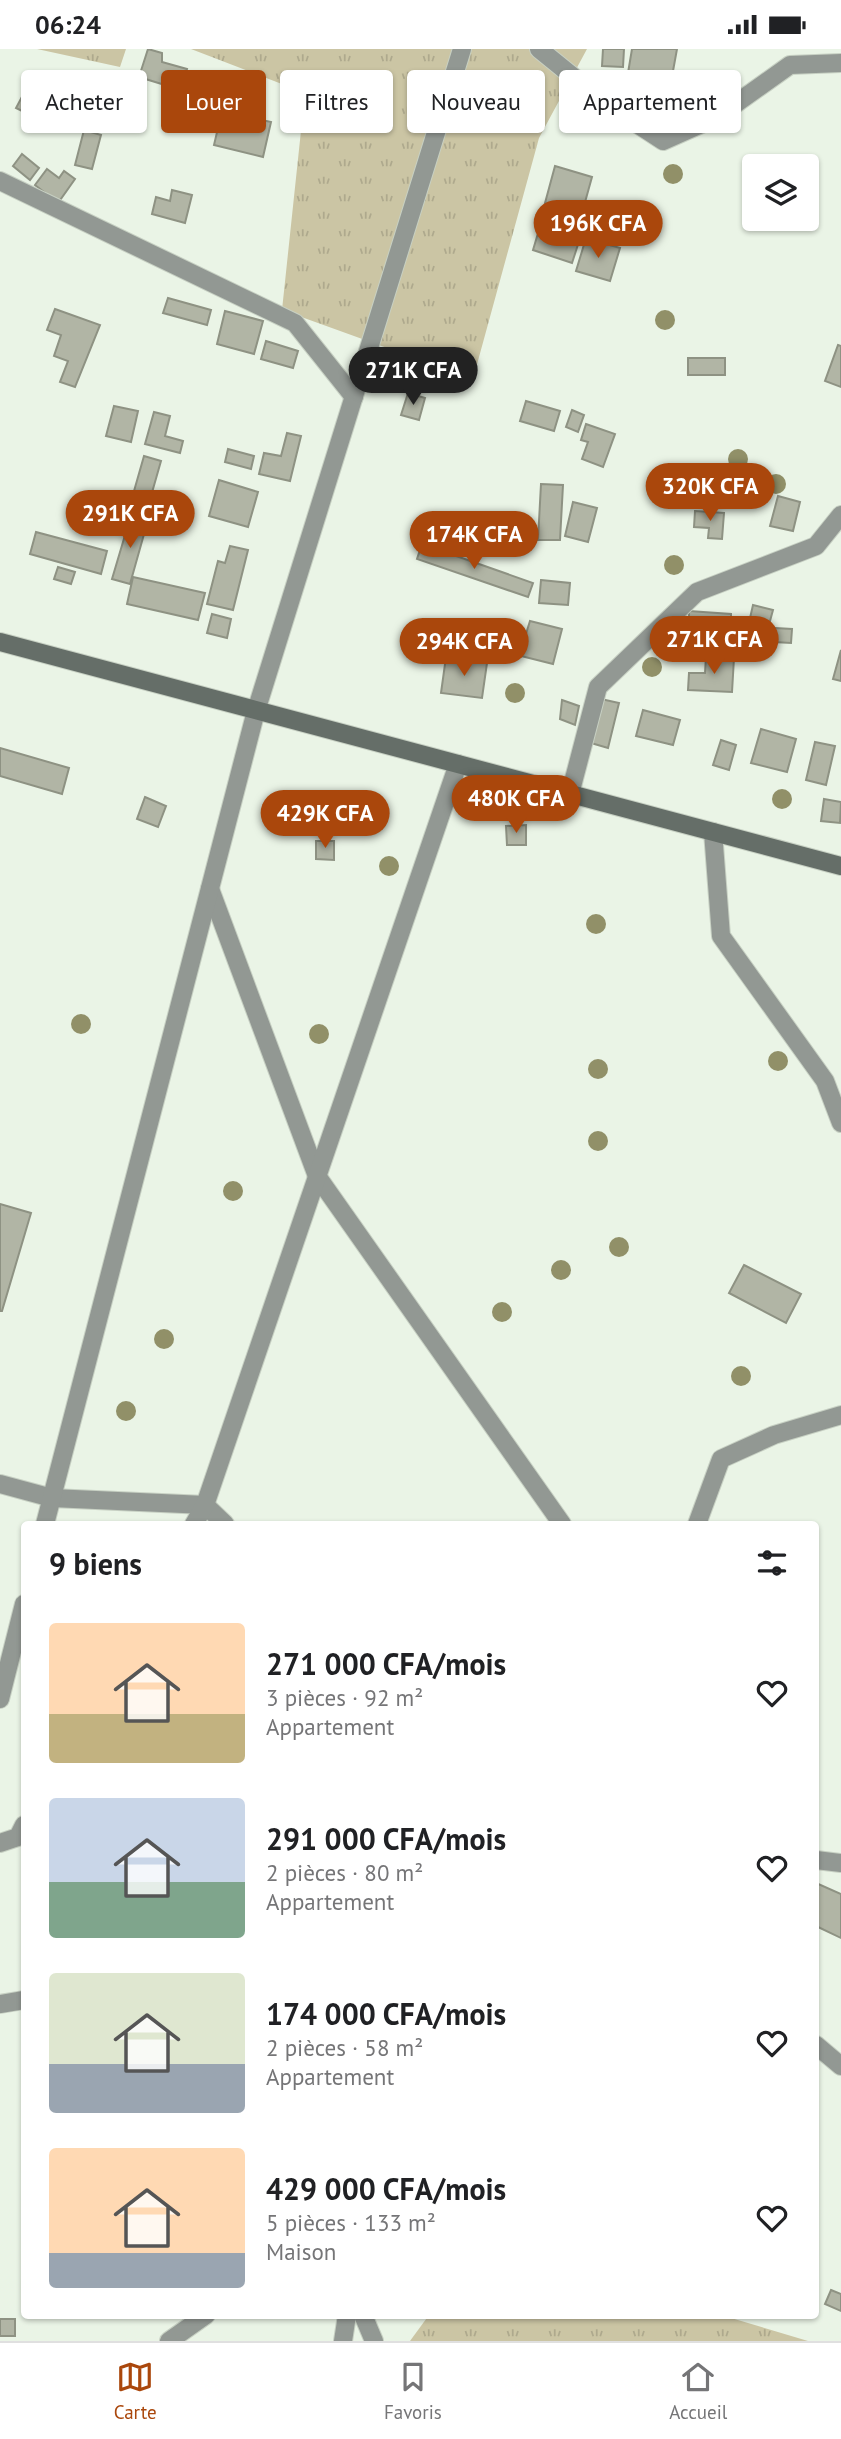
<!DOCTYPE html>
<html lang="fr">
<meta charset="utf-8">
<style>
body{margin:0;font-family:"PT Sans",sans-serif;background:#f6f6f6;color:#202124;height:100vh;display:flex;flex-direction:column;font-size:26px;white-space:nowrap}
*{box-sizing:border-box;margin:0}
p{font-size:23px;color:#757577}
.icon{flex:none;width:38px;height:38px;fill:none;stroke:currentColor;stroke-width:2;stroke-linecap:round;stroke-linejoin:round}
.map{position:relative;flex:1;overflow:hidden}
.sheet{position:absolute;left:21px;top:1472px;width:798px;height:798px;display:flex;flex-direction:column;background:#fff;border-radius:7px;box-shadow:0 2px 5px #0004}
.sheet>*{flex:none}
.top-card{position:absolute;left:21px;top:21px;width:800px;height:63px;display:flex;gap:14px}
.fabs{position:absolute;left:742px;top:105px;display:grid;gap:14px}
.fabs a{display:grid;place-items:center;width:77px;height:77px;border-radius:7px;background:#fff;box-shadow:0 2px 5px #0004;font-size:35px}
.price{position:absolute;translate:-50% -60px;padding:0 16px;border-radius:24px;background:#aa470c;color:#fff;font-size:23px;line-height:46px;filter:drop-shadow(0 2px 4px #0008)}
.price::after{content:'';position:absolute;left:50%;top:42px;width:21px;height:16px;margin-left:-10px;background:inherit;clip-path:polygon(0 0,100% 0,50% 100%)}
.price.current{background:#222;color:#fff}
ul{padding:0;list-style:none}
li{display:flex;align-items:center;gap:21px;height:175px;padding:0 28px}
li span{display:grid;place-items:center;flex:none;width:196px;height:140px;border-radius:7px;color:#555}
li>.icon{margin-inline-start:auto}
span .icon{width:84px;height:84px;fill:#fffc;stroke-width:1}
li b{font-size:30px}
h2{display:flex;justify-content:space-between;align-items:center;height:84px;padding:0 28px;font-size:30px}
.chip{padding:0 24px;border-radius:7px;background:#fff;box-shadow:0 2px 5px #0004;font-size:24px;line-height:63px}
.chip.current{background:#aa470c;color:#fff}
.status{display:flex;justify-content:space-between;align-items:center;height:49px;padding:0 35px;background:#fff;direction:ltr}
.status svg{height:19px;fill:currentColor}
.menu{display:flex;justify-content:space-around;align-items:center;height:98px;border-top:2px solid #e0e0e0;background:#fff;font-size:19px;color:#757577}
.menu a{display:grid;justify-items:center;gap:4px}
.menu .current{color:#aa470c}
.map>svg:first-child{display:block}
.grass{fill:url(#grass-tufts)}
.building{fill:#b1b5a5;stroke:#8e9283;stroke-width:2}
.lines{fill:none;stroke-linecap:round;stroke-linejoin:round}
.lane-casing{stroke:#c7d0c3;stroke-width:20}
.street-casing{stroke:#c7d0c3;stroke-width:20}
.secondary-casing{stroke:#c7d0c3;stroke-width:20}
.lane{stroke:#929893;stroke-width:18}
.street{stroke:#929893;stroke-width:18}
.secondary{stroke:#656e68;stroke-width:18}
.tree{fill:#919068}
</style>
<div class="status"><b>06:24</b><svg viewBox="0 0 49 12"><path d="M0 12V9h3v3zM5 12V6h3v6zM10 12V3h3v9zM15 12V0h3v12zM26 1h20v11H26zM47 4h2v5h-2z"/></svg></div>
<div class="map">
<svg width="841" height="2292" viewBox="0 0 841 2292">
<defs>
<pattern id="grass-tufts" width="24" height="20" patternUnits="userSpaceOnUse" patternTransform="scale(1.75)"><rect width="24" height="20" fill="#cbc5a4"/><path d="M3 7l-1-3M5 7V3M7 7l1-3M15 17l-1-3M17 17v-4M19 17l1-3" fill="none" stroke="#aea98d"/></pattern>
</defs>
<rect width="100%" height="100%" fill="#eaf4e6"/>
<g class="grass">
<polygon points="37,0 126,0 120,18"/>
<polygon points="191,0 587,0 539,89 473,330 282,261 305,44"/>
<polygon points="429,2266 721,2266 808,2292 410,2292"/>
</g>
<g class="building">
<polygon points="148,0 162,4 162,13 187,20 181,41 139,28"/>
<polygon points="603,0 624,0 623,18 602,17"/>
<polygon points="632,0 677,0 671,33 628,24"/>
<polygon points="33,27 69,45 53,77 16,59"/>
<polygon points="222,62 271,73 263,108 214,96"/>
<polygon points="84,81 101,86 92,120 75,116"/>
<polygon points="22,105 39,119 30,131 13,117"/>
<polygon points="555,117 592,128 582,164 545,154"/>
<polygon points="47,120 59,129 64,122 75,130 58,154 35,136"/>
<polygon points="172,141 192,146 185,174 152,165 156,148 170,152"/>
<polygon points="544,164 584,177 572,214 533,201"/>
<polygon points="586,189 620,199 610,232 576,222"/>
<polygon points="168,249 211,261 207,276 163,264"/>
<polygon points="55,260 100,276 75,338 60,333 68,312 54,307 61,286 47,281"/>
<polygon points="225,262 263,272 254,305 217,295"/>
<polygon points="266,292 298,302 293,319 261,310"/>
<polygon points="838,296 841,297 841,338 825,332"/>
<rect x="688" y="309" width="37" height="17"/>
<polygon points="408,344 425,349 419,371 401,366"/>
<polygon points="526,352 560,362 554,382 520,372"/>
<polygon points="114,357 138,362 131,393 106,387"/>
<polygon points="572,361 584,366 578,383 566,378"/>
<polygon points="154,363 170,367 165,387 183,392 180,404 145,395"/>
<polygon points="586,375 615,385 603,418 582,410 588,393 581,391"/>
<polygon points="287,384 301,387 290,432 259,425 264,404 281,407"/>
<polygon points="228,400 254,407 251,420 225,413"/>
<polygon points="144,407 161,412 151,447 134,442"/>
<polygon points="219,431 258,443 248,478 209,467"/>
<polygon points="541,435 563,436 560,491 538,491"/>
<polygon points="778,447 800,453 793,482 770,477"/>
<polygon points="573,453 597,459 588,493 565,487"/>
<polygon points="695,462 724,464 722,490 708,489 709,479 694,478"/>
<polygon points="131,466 148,471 130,535 112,530"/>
<polygon points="36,483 107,502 101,525 30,505"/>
<polygon points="422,495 533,534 528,548 417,510"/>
<polygon points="230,497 248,501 233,561 207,555 218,512 225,514"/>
<polygon points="58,518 75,523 71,535 54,530"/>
<polygon points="133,528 205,544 198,571 127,555"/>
<polygon points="541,531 570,534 568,556 539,554"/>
<polygon points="753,556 773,561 767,583 748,578"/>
<polygon points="689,562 731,565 731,576 689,573"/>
<polygon points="212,565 231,570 227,589 207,584"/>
<polygon points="530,572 562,580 553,615 509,604 514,585 525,588"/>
<polygon points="775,579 792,580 791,594 774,593"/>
<polygon points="460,582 482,588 477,606 455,600"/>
<polygon points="841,601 841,632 833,630"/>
<polygon points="706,607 734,609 732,643 688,641 689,624 705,624"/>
<polygon points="446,608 487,614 482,649 441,644"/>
<polygon points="601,650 619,654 608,699 591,694"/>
<polygon points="562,651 579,657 575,676 560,670"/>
<polygon points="643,661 680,671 673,696 636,687"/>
<polygon points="761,680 796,690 787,723 751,714"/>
<polygon points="721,691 736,696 729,721 713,716"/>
<polygon points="815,693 835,697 826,736 806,731"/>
<polygon points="0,699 69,719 62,745 0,727"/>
<polygon points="145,748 166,757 158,778 137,770"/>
<polygon points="824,750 841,753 840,774 821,772"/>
<polygon points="526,776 526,796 507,796 506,777"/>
<polygon points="316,792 334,792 334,811 316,810"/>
<polygon points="0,1155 31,1164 2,1262 0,1262"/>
<polygon points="744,1216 801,1245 786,1274 729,1244"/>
<polygon points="816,1834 841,1845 841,1889 816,1877"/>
<polygon points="831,2241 841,2245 841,2262 825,2255"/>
<rect x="0" y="2270" width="15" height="17"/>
</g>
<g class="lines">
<defs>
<g id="lane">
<polyline points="539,0 608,56 663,92 717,68 790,16 841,14"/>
<polyline points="570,745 598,638 697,543 816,497 841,466"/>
<polyline points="713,783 721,887 825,1032 841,1074"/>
<polyline points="210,840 317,1127 562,1475"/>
<polyline points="52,1449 205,1456 225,1475"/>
<polyline points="194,1475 205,1456 458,715"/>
<polyline points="697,1475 721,1410 774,1386 841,1366"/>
<polyline points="0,1794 18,1788 24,1776"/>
<polyline points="816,1811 841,1814"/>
<polyline points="0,1955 24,1951"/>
<polyline points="816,1996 841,2017"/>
<polyline points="363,2266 374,2292"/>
<polyline points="169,2292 206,2266"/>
<polyline points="343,2292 347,2266"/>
</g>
<g id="street">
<polyline points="0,132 295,274 354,348"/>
<polyline points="0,1435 52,1449"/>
<polyline points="45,1475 256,662 462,0"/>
<polyline points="0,1650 24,1555"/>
</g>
<polyline id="secondary" points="0,593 841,817"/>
</defs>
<use href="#lane" class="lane-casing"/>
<use href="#street" class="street-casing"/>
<use href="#secondary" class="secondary-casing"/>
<use href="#lane" class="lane"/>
<use href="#street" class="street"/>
<use href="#secondary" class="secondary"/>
</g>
<g class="tree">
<circle cx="673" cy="125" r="10"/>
<circle cx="665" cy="271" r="10"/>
<circle cx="738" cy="410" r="10"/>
<circle cx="776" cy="435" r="10"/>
<circle cx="674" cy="516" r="10"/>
<circle cx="652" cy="618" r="10"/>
<circle cx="515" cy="644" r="10"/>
<circle cx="782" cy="750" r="10"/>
<circle cx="389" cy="817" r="10"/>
<circle cx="596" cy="875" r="10"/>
<circle cx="81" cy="975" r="10"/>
<circle cx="319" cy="985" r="10"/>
<circle cx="778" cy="1012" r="10"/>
<circle cx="598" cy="1020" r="10"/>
<circle cx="598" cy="1092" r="10"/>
<circle cx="233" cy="1142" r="10"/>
<circle cx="619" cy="1198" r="10"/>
<circle cx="561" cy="1221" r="10"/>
<circle cx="502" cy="1263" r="10"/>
<circle cx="164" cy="1290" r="10"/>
<circle cx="741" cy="1327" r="10"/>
<circle cx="126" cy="1362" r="10"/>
</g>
</svg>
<div class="fabs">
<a><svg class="icon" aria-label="layers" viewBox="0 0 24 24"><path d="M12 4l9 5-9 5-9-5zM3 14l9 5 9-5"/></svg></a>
</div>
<b class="price" style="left:598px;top:211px">196K CFA</b>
<b class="price current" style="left:413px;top:358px">271K CFA</b>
<b class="price" style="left:710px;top:474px">320K CFA</b>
<b class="price" style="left:130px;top:501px">291K CFA</b>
<b class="price" style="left:474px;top:522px">174K CFA</b>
<b class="price" style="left:714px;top:627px">271K CFA</b>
<b class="price" style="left:464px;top:629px">294K CFA</b>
<b class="price" style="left:516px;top:786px">480K CFA</b>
<b class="price" style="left:325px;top:801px">429K CFA</b>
<div class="top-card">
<a class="chip">Acheter</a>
<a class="chip current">Louer</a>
<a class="chip">Filtres</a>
<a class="chip">Nouveau</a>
<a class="chip">Appartement</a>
</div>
<section class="sheet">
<h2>9 biens<svg class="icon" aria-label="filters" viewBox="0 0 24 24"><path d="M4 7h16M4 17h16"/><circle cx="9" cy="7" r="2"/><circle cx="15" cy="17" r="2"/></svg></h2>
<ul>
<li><span style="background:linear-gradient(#ffd9b3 65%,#c2b280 0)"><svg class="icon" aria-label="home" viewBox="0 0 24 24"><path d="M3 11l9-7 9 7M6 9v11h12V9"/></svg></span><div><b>271 000 CFA/mois</b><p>3 pièces · 92 m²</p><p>Appartement</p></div><svg class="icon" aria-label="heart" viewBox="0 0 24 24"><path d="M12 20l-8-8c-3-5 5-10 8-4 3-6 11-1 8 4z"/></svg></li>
<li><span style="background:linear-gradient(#c9d6e8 60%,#7fa58c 0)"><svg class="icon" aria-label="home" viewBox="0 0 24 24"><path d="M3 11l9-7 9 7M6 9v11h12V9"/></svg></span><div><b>291 000 CFA/mois</b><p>2 pièces · 80 m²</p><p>Appartement</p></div><svg class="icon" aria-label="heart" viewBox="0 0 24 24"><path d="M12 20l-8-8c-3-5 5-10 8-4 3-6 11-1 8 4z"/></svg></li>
<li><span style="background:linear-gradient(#dfe7d0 65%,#9aa5b1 0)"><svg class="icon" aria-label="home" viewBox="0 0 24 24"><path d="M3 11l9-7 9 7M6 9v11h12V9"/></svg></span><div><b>174 000 CFA/mois</b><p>2 pièces · 58 m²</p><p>Appartement</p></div><svg class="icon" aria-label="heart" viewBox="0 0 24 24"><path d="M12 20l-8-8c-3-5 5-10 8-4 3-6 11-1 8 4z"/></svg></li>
<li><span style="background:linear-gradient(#ffd9b3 75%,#9aa5b1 0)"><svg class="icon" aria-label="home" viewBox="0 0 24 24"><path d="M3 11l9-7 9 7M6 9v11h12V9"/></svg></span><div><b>429 000 CFA/mois</b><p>5 pièces · 133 m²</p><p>Maison</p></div><svg class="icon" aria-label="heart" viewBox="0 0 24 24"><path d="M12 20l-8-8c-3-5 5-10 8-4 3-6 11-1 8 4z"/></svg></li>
</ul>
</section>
</div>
<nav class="menu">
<a class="current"><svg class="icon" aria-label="map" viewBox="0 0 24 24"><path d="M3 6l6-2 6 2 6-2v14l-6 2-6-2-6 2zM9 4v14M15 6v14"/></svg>Carte</a>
<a><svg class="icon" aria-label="saved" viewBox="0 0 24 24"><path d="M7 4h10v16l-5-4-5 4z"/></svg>Favoris</a>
<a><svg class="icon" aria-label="home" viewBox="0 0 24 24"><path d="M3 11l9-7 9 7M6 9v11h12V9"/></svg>Accueil</a>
</nav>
